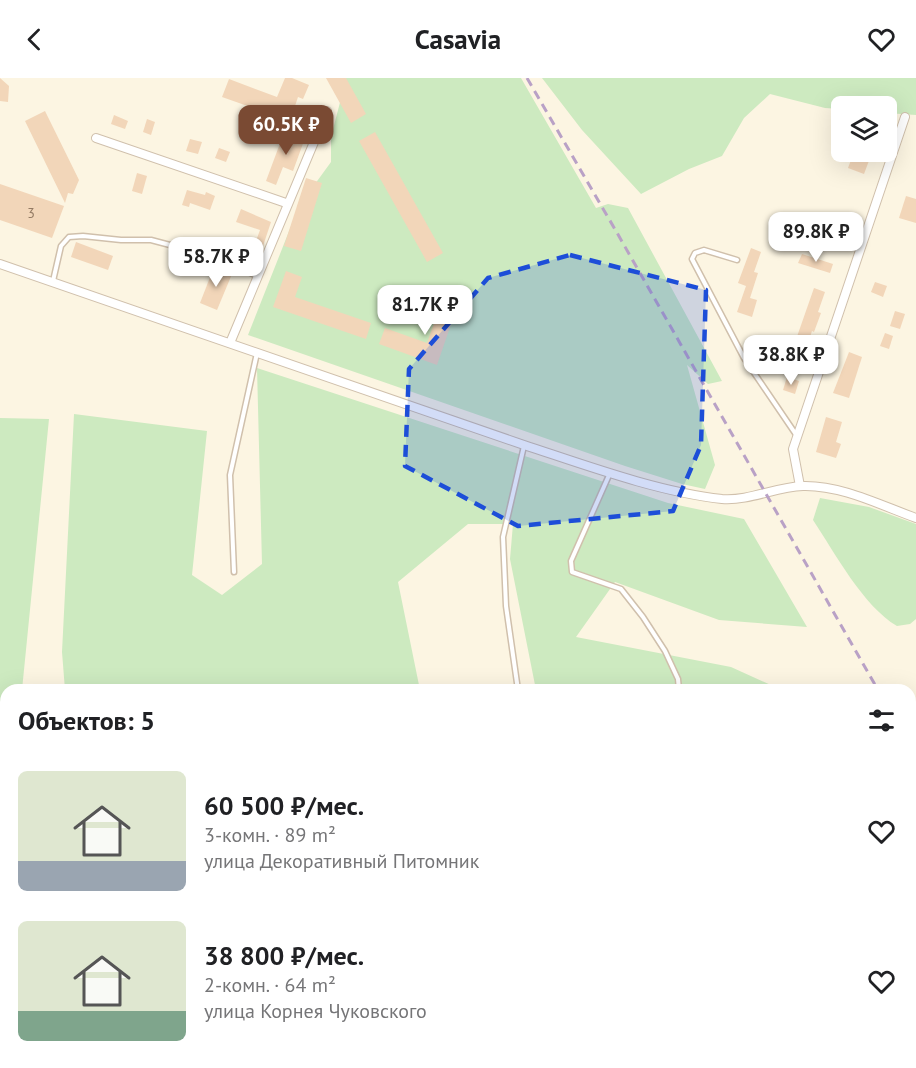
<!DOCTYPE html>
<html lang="ru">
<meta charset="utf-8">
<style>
body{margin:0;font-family:"PT Sans",sans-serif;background:#f2f2f2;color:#202124;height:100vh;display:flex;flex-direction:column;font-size:22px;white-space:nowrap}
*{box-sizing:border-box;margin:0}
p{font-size:20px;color:#757577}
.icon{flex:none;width:33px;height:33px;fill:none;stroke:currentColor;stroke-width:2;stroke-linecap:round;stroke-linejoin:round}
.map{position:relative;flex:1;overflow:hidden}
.sheet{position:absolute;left:0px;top:606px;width:916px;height:384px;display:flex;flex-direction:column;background:#fff;border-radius:18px 18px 0 0;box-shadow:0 6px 24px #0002}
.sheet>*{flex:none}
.buttons{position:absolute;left:831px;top:18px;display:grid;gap:12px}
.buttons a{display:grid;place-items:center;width:66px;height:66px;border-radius:9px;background:#fff;box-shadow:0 6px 24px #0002;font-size:30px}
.price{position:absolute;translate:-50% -51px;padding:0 14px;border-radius:12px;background:#fff;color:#222;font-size:20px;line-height:39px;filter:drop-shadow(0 2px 3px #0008)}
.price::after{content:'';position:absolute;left:50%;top:36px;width:18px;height:14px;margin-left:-9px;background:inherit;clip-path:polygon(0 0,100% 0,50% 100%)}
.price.on{background:#7a4a33;color:#fff}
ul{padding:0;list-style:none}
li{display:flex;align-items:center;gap:18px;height:150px;padding:0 18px}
li span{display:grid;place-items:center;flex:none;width:168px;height:120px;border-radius:9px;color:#555}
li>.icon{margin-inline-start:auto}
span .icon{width:72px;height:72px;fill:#fffc;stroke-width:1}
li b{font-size:26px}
h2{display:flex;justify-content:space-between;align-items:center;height:72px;padding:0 18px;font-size:26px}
header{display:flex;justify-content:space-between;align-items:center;height:78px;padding:0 18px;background:#fff;font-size:27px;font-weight:700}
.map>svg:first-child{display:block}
.green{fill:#cdeac0}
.building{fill:#f2d6b9}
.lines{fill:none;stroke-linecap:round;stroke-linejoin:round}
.service-casing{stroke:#d0c0ac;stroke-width:7}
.minor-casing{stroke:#d0c0ac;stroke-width:10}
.service{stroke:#fff;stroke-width:4}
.minor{stroke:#fff;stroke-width:8}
.rail{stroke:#b9a1c6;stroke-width:3;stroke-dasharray:9 6;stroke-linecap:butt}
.marked{fill:#1d4ed8;fill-opacity:0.2;stroke:#1d4ed8;stroke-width:4.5;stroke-dasharray:12 8;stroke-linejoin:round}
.labels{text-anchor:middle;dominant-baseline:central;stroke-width:6;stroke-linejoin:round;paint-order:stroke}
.number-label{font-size:14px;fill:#947b64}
</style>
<header><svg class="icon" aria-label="back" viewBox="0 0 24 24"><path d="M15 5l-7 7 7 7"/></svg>Casavia<svg class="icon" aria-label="heart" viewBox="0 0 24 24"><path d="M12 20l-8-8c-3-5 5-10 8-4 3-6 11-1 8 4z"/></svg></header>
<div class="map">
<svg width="916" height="990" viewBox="0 0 916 990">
<rect width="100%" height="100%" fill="#fcf5e2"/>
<g class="green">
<polygon points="335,0 521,0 596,130 608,126 628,130 722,303 708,306 687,287 715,387 705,411 682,406 625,388 248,257 299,128 331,84 331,59 344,9"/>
<polygon points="542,0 916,0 916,37 887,35 886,28 842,28 841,31 825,30 770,16 744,40 722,78 689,91 641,116 582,52"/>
<polygon points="257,290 668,425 744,441 807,549 719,542 615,504 576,559 731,589 782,612 536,612 510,481 513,446 468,446 398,504 420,612 65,612 62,574 74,336 207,353 192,497 222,517 262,486"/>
<polygon points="0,340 49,341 22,612 6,612 6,629 0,630"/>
<path d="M820 420 869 429 916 446V541L910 546 897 548C863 528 835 475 813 442Z"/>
<polygon points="0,816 6,861 6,897 0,896"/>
<polygon points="97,984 155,984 157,990 92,990"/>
</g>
<g class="building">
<polygon points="0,0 9,8 8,24 0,23"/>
<polygon points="285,0 292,0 309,7 303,21 298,19 290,43 222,19 229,1 277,19"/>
<polygon points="326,0 346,0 366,36 351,45"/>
<polygon points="45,33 79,102 73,116 68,115 65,125 25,43"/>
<polygon points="114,37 128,43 125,51 111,46"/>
<polygon points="147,41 155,44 151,57 143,54"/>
<polygon points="285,52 305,60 293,93 283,89 276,107 266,103"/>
<polygon points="375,54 443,175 427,184 359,63"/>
<polygon points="190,61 202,64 198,76 186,73"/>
<polygon points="219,70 230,74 226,84 215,80"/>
<polygon points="854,74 870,80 864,96 848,90"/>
<polygon points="137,95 147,98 142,116 132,113"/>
<polygon points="306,100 322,105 301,173 284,168"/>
<polygon points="0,106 64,128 52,160 0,142"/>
<polygon points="187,112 205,117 206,114 215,118 210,132 190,125 189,129 182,127"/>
<polygon points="906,118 916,121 916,145 899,140"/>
<polygon points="241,131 271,144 261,174 253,171 260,152 236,144"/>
<polygon points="76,164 113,178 108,192 71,179"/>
<polygon points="751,170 761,174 754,194 758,195 750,220 757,222 752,239 737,234 746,208 738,205"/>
<polygon points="802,176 833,186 830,195 798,185"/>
<polygon points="214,189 232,196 217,232 200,225"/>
<polygon points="286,193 302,199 295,219 371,245 366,261 273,229"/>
<polygon points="875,204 887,208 883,219 871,214"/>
<polygon points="814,210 825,214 818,234 821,235 814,254 812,253 805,274 793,270"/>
<polygon points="444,217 459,223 437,287 379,266 385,250 427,265"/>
<polygon points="895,233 905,236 900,251 890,248"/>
<polygon points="885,255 893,258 889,271 880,268"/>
<polygon points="849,274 862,279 849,320 833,315"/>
<polygon points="787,299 799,303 795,316 783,312"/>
<polygon points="826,339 842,344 836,364 841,366 836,380 816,374"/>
</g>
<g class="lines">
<defs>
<g id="service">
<polyline points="737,182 704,172 695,175 692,181 744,280 797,358"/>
<polyline points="53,203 61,168 69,159 83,158 121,162 151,162 215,179 257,198"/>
<polyline points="610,395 571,483 572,494 621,511 643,539 665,573 678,601 679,612"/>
<polyline points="234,494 230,397 257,275"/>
<polyline points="518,612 506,528 503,459 524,368"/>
<polyline points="910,901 914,907"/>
</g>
<g id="minor">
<polyline points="96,60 286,125"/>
<path d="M0 186 524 367C585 387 658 414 722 421 750 423 775 409 803 408 841 407 880 427 916 440"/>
<polyline points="230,265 327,33"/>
<polyline points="800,408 793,371 905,39"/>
<polyline points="338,985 340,990"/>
</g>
</defs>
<use href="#service" class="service-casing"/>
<use href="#minor" class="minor-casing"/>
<use href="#service" class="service"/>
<use href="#minor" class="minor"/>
<g class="rail">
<polyline points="527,0 616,153 878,612"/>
<polyline points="910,670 916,680"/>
</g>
</g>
<path class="marked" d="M570 177 706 212 701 367 673 433 518 448 405 388 409 291 488 200Z"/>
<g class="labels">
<g class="number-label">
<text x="31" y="135">3</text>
</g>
</g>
</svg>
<div class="buttons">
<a><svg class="icon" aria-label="layers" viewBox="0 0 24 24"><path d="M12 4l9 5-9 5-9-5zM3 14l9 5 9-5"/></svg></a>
</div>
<b class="price on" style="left:286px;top:78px">60.5K ₽</b>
<b class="price" style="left:816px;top:185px">89.8K ₽</b>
<b class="price" style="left:216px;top:210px">58.7K ₽</b>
<b class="price" style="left:425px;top:258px">81.7K ₽</b>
<b class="price" style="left:791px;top:308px">38.8K ₽</b>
<section class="sheet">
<h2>Объектов: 5<svg class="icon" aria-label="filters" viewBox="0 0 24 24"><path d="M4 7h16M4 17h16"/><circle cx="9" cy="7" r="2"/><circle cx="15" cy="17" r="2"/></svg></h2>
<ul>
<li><span style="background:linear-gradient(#dfe7d0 75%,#9aa5b1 0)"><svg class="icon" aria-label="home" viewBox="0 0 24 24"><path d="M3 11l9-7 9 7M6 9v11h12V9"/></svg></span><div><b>60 500 ₽/мес.</b><p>3-комн. · 89 m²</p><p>улица Декоративный Питомник</p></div><svg class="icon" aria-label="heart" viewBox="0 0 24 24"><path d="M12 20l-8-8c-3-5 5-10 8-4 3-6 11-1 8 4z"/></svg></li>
<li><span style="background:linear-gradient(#dfe7d0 75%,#7fa58c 0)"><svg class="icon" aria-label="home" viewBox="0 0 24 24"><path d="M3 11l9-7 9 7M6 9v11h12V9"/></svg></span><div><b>38 800 ₽/мес.</b><p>2-комн. · 64 m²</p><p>улица Корнея Чуковского</p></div><svg class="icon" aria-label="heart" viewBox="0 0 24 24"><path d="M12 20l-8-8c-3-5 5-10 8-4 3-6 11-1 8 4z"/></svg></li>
</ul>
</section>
</div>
